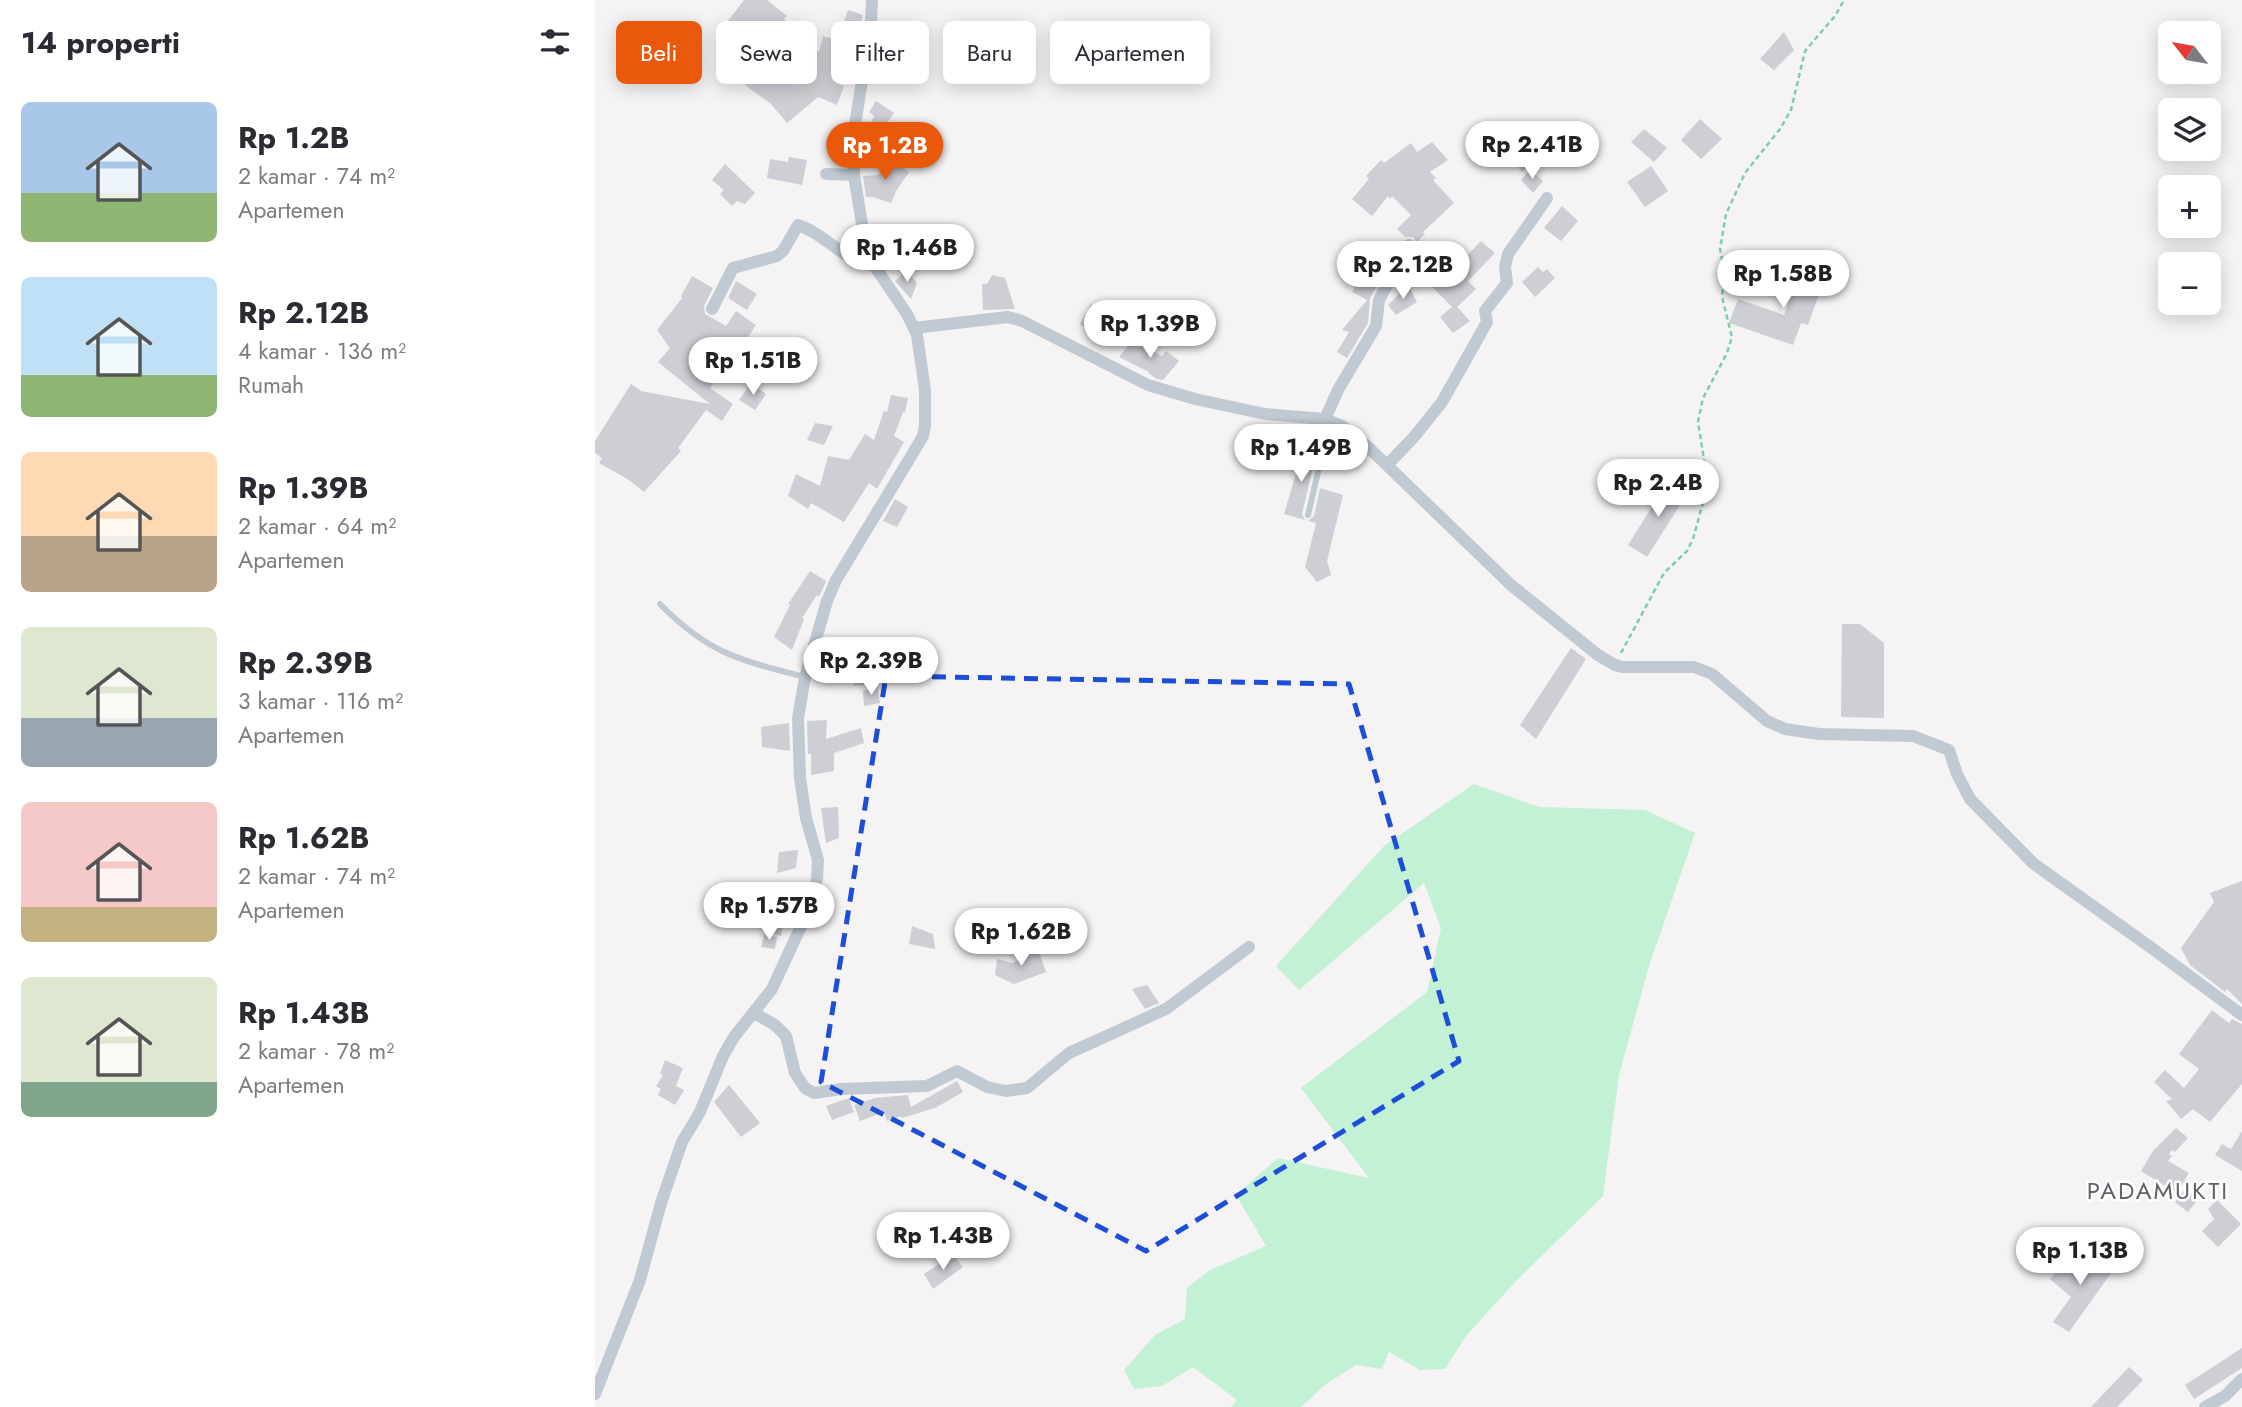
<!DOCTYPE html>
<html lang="id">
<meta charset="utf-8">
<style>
body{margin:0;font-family:Jost,sans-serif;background:#f7f7f7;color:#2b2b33;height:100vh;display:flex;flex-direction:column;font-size:26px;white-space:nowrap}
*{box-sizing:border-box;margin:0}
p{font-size:23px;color:#7c7c81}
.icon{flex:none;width:38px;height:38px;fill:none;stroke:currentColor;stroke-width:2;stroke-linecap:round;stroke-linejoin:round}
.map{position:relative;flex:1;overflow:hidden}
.drawer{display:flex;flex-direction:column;background:#fff;width:595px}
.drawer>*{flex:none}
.banner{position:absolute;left:21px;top:21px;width:665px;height:63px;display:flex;gap:14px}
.needle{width:46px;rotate:301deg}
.buttons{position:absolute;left:1563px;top:21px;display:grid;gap:14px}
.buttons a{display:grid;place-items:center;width:63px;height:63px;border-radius:10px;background:#fff;box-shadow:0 4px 18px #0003;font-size:35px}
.price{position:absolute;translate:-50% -60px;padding:0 16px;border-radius:24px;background:#fff;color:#222;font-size:23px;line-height:46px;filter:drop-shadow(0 2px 4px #0008)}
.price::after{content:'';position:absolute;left:50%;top:42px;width:21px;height:16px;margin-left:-10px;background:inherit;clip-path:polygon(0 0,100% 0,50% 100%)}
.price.on{background:#ea580c;color:#fff}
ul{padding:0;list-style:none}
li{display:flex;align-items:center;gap:21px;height:175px;padding:0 21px}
li span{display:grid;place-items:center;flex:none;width:196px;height:140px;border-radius:10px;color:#555}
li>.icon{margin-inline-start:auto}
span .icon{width:84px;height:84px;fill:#fffc;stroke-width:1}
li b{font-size:30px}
h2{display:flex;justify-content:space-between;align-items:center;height:84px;padding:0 21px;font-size:30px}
.tag{padding:0 24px;border-radius:10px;background:#fff;box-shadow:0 4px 18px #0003;font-size:24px;line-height:63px}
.tag.on{background:#ea580c;color:#fff}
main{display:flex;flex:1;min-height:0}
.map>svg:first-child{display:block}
.green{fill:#c3f1d5}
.building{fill:#cdcfd5}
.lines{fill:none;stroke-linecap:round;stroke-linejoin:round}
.path{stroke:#7ad0a6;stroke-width:2.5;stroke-dasharray:5 3.5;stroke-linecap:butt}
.lane{stroke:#c1cad2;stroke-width:6}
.street{stroke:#c1cad2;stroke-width:12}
.marked{fill:none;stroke:#1d4ed8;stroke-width:5;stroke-dasharray:14 9;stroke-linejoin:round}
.labels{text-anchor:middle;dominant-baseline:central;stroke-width:5;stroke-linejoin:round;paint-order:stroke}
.quarter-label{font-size:24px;letter-spacing:2px;fill:#5f6368;stroke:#fff}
</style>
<main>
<section class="drawer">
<h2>14 properti<svg class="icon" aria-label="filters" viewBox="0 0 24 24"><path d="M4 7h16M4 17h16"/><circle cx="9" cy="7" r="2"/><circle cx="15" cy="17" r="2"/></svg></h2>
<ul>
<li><span style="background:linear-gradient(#a9c7e8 65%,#8fb573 0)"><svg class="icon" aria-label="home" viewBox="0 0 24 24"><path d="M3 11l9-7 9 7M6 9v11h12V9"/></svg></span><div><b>Rp 1.2B</b><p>2 kamar · 74 m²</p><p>Apartemen</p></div></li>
<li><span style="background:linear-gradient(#bfe0f5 70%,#8fb573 0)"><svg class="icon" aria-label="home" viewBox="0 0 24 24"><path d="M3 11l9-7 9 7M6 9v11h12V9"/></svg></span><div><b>Rp 2.12B</b><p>4 kamar · 136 m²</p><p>Rumah</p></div></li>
<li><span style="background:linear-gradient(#ffd9b3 60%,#b9a48a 0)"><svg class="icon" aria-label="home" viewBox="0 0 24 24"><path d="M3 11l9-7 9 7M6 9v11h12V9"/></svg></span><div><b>Rp 1.39B</b><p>2 kamar · 64 m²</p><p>Apartemen</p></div></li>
<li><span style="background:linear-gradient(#dfe7d0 65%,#9aa5b1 0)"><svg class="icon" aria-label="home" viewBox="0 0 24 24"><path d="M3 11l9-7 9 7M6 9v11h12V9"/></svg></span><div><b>Rp 2.39B</b><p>3 kamar · 116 m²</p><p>Apartemen</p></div></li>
<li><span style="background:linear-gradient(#f6c9c9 75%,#c2b280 0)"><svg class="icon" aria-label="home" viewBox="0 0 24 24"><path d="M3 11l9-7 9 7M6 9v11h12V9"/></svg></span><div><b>Rp 1.62B</b><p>2 kamar · 74 m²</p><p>Apartemen</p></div></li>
<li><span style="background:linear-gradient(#dfe7d0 75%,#7fa58c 0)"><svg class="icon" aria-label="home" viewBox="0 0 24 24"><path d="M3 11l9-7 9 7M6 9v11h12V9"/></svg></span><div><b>Rp 1.43B</b><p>2 kamar · 78 m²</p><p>Apartemen</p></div></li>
</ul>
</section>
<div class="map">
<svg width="1647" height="1407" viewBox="0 0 1647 1407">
<rect width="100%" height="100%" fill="#f5f3f3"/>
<polygon class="green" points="879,784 944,807 1050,810 1100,833 1054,966 1024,1075 1008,1196 921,1281 871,1336 850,1369 825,1370 794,1352 787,1369 761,1365 731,1384 706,1407 636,1407 642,1400 598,1367 567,1386 539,1389 529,1370 560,1335 590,1319 592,1288 615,1270 671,1246 641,1195 683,1158 774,1178 706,1088 832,992 846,928 829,883 704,990 681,966 789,846"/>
<g class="building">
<polygon points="149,0 172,0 192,16 189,19 204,33 205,42 224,52 228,36 248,42 241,65 248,68 242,83 249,86 242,105 223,97 192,123 175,103 155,89 122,59 134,42 123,34"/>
<polygon points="253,10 268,15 262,36 246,30"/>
<polygon points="1189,32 1199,50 1179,70 1165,59"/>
<polygon points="281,101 299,113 287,130 301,136 291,157 267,146 267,140 279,116 274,112"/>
<polygon points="1105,119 1127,139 1106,159 1086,140"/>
<polygon points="1049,129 1072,148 1059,162 1036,142"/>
<polygon points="929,139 939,150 933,155 939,162 927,172 912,154"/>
<polygon points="837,142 853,160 835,172 841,178 838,180 859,203 828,232 830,234 822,242 818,237 810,237 802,229 816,215 797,196 795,199 793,196 777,216 757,199 774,179 771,176 786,160 789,163 816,143 822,152"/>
<polygon points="194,157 212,160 207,185 172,178 175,159 193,162"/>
<polygon points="294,159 314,172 301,191 296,203 278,197 271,197 268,176 283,175"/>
<polygon points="130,164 160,193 150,204 142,201 137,206 125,194 129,190 117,180"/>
<polygon points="1056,166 1073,191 1050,207 1032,182"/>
<polygon points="935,170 948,181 938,193 926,180"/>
<polygon points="967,206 983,221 966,241 949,228"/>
<polygon points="886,241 900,253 873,281 881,289 862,307 875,321 858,333 845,317 857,307 834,284 856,263 860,268"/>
<polygon points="1207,266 1231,275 1213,325 1206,323 1198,345 1134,323 1143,299 1189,315"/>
<polygon points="772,267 787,276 775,298 773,323 752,358 742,352 754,332 747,330 772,300 757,292"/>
<polygon points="943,267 948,272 952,269 960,278 940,297 927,282"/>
<polygon points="312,271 322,283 316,299 300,281"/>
<polygon points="397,275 410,278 420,309 388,310 387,284 392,284"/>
<polygon points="97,276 118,288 109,306 110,314 131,326 141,311 161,325 153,337 174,351 159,377 136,363 133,369 131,367 115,388 138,404 127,421 111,410 83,448 86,451 49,492 34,480 4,463 7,458 0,453 0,441 36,384 46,391 115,404 63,362 75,348 62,330 87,298 86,296"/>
<polygon points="141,281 162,294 152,310 133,298"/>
<polygon points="813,285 822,302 801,315 793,305"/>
<polygon points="496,304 517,324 509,340 485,324"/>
<polygon points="537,341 567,356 571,351 584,361 568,380 562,379 553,373 554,372 524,357"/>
<polygon points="156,383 171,394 160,410 144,400"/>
<polygon points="296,395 313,398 310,412 308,412 299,436 309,442 282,489 274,483 249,522 216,503 213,509 193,496 201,474 225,486 233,456 254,460 270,434 279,440 289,411 292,412"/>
<polygon points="220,423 238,426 229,445 212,440"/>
<polygon points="709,447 722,450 707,514 710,520 689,514"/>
<polygon points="1073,481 1092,494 1052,557 1033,545"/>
<polygon points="725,488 748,495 732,561 736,575 722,582 710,567 721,523 713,521 719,516"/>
<polygon points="300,499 313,507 302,527 288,521"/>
<polygon points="215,571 231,581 224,597 222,595 207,618 209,619 197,650 179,637 195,605 193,604"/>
<polygon points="1247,624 1265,624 1289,643 1289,718 1246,717"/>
<polygon points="976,648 991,659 941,739 925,725"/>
<polygon points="259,659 258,665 277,665 269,685 259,686 259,679 244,683 246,661"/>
<polygon points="283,687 285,703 269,706 268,691"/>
<polygon points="232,720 231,739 266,728 269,743 239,753 239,771 216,775 216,754 213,754 212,721"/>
<polygon points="194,723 195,751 167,747 166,727"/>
<polygon points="243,807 244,838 231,843 226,808"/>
<polygon points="203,850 201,868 182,873 184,852"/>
<polygon points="1647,881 1647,1004 1632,989 1630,992 1595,965 1586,948 1619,902 1615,893"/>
<polygon points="176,888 197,891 197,915 191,911 186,936 173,933 180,907"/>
<polygon points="317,926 338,934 340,949 314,944"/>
<polygon points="169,935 182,937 180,949 166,947"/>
<polygon points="443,949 451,972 419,984 400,975 402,959 418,963"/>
<polygon points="552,985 564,1003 550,1009 537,989"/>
<polygon points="1617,1010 1634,1023 1637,1019 1647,1024 1647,1084 1615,1122 1598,1109 1586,1119 1571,1101 1577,1099 1559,1082 1570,1070 1589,1088 1604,1069 1584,1054"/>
<polygon points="70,1060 88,1068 81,1086 89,1090 80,1105 63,1095 66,1089 61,1086 68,1075 65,1074"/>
<polygon points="362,1081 368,1092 340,1108 307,1118 306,1116 292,1121 289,1112 265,1121 259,1105 280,1098 313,1095 316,1107"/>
<polygon points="134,1085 165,1123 146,1137 119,1102"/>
<polygon points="254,1098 259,1112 237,1120 231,1106"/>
<polygon points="1581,1128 1593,1138 1580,1152 1577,1150 1574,1154 1577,1156 1573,1161 1594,1173 1582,1193 1546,1171 1558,1151"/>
<polygon points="1647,1131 1647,1171 1620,1155 1627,1144 1636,1149"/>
<polygon points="1591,1188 1604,1198 1593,1212 1580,1202"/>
<polygon points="1622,1200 1646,1224 1623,1247 1607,1231 1619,1219 1613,1209"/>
<polygon points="1477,1253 1495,1269 1505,1255 1521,1266 1474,1332 1458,1322 1476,1297 1455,1279"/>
<polygon points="358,1255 368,1267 338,1289 329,1274"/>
<polygon points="1647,1348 1647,1368 1599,1399 1590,1385"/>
<polygon points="1534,1367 1548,1380 1522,1407 1496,1407"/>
</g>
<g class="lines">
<polyline class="path" points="1026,653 1069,573 1092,551 1098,539 1108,502 1111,472 1103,422 1108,398 1132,353 1137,337 1127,297 1129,269 1125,249 1131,214 1150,173 1185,129 1196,110 1210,51 1240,16 1249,0"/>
<g class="lane">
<polyline points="713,515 735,421"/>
<path d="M65 604C114 654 144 660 210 677"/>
</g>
<g class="street">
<polyline points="231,174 259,175"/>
<path d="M117 309 138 268 182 256 188 251 203 225C231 234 247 260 277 265"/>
<polyline points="319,328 413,317 427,321 553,385 600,399 670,414 730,419 747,426 772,446 916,585 1003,655 1020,665 1027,667 1099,667 1117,674 1172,721 1190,729 1224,734 1318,736 1354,750 1362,774 1375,799 1439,864 1558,949 1647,1015"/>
<polyline points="730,419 743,390 781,326 784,300 814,245"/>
<polyline points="792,465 819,437 847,402 892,322 890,311 912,283 910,267 913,254 952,198"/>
<polyline points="159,1013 180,1025 191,1036 200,1073 210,1088 219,1093 246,1089 332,1086 362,1071 392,1087 411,1091 432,1088 474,1053 571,1009 654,947"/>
<polyline points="0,1394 45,1280 66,1203 87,1142 105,1112 128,1056 139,1037 177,989 215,907 222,879 223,860 211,818 205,778 203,718 210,677 232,601 241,580 315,458 328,436 330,425 330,390 322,335 312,314 272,255 259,175 258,138 276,23 277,0"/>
<polyline points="1610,1407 1630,1396 1647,1379"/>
</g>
</g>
<path class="marked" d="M291 676 754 684 864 1061 551 1251 226 1082Z"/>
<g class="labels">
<g class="quarter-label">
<text x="1563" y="1190">PADAMUKTI</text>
</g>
</g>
</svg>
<div class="buttons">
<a><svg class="needle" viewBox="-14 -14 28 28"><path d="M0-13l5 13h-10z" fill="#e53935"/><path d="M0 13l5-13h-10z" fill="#7c7c81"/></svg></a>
<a><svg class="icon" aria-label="layers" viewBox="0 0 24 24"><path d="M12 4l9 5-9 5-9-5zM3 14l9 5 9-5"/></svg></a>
<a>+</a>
<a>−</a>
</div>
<b class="price" style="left:937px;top:181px">Rp 2.41B</b>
<b class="price on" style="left:290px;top:182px">Rp 1.2B</b>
<b class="price" style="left:312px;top:284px">Rp 1.46B</b>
<b class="price" style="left:808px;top:301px">Rp 2.12B</b>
<b class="price" style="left:1188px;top:310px">Rp 1.58B</b>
<b class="price" style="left:555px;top:360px">Rp 1.39B</b>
<b class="price" style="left:158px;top:397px">Rp 1.51B</b>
<b class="price" style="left:706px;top:484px">Rp 1.49B</b>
<b class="price" style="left:1063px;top:519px">Rp 2.4B</b>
<b class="price" style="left:276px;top:697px">Rp 2.39B</b>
<b class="price" style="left:174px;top:942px">Rp 1.57B</b>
<b class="price" style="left:426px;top:968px">Rp 1.62B</b>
<b class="price" style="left:348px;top:1272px">Rp 1.43B</b>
<b class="price" style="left:1485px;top:1287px">Rp 1.13B</b>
<div class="banner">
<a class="tag on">Beli</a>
<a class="tag">Sewa</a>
<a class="tag">Filter</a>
<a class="tag">Baru</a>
<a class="tag">Apartemen</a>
</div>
</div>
</main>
